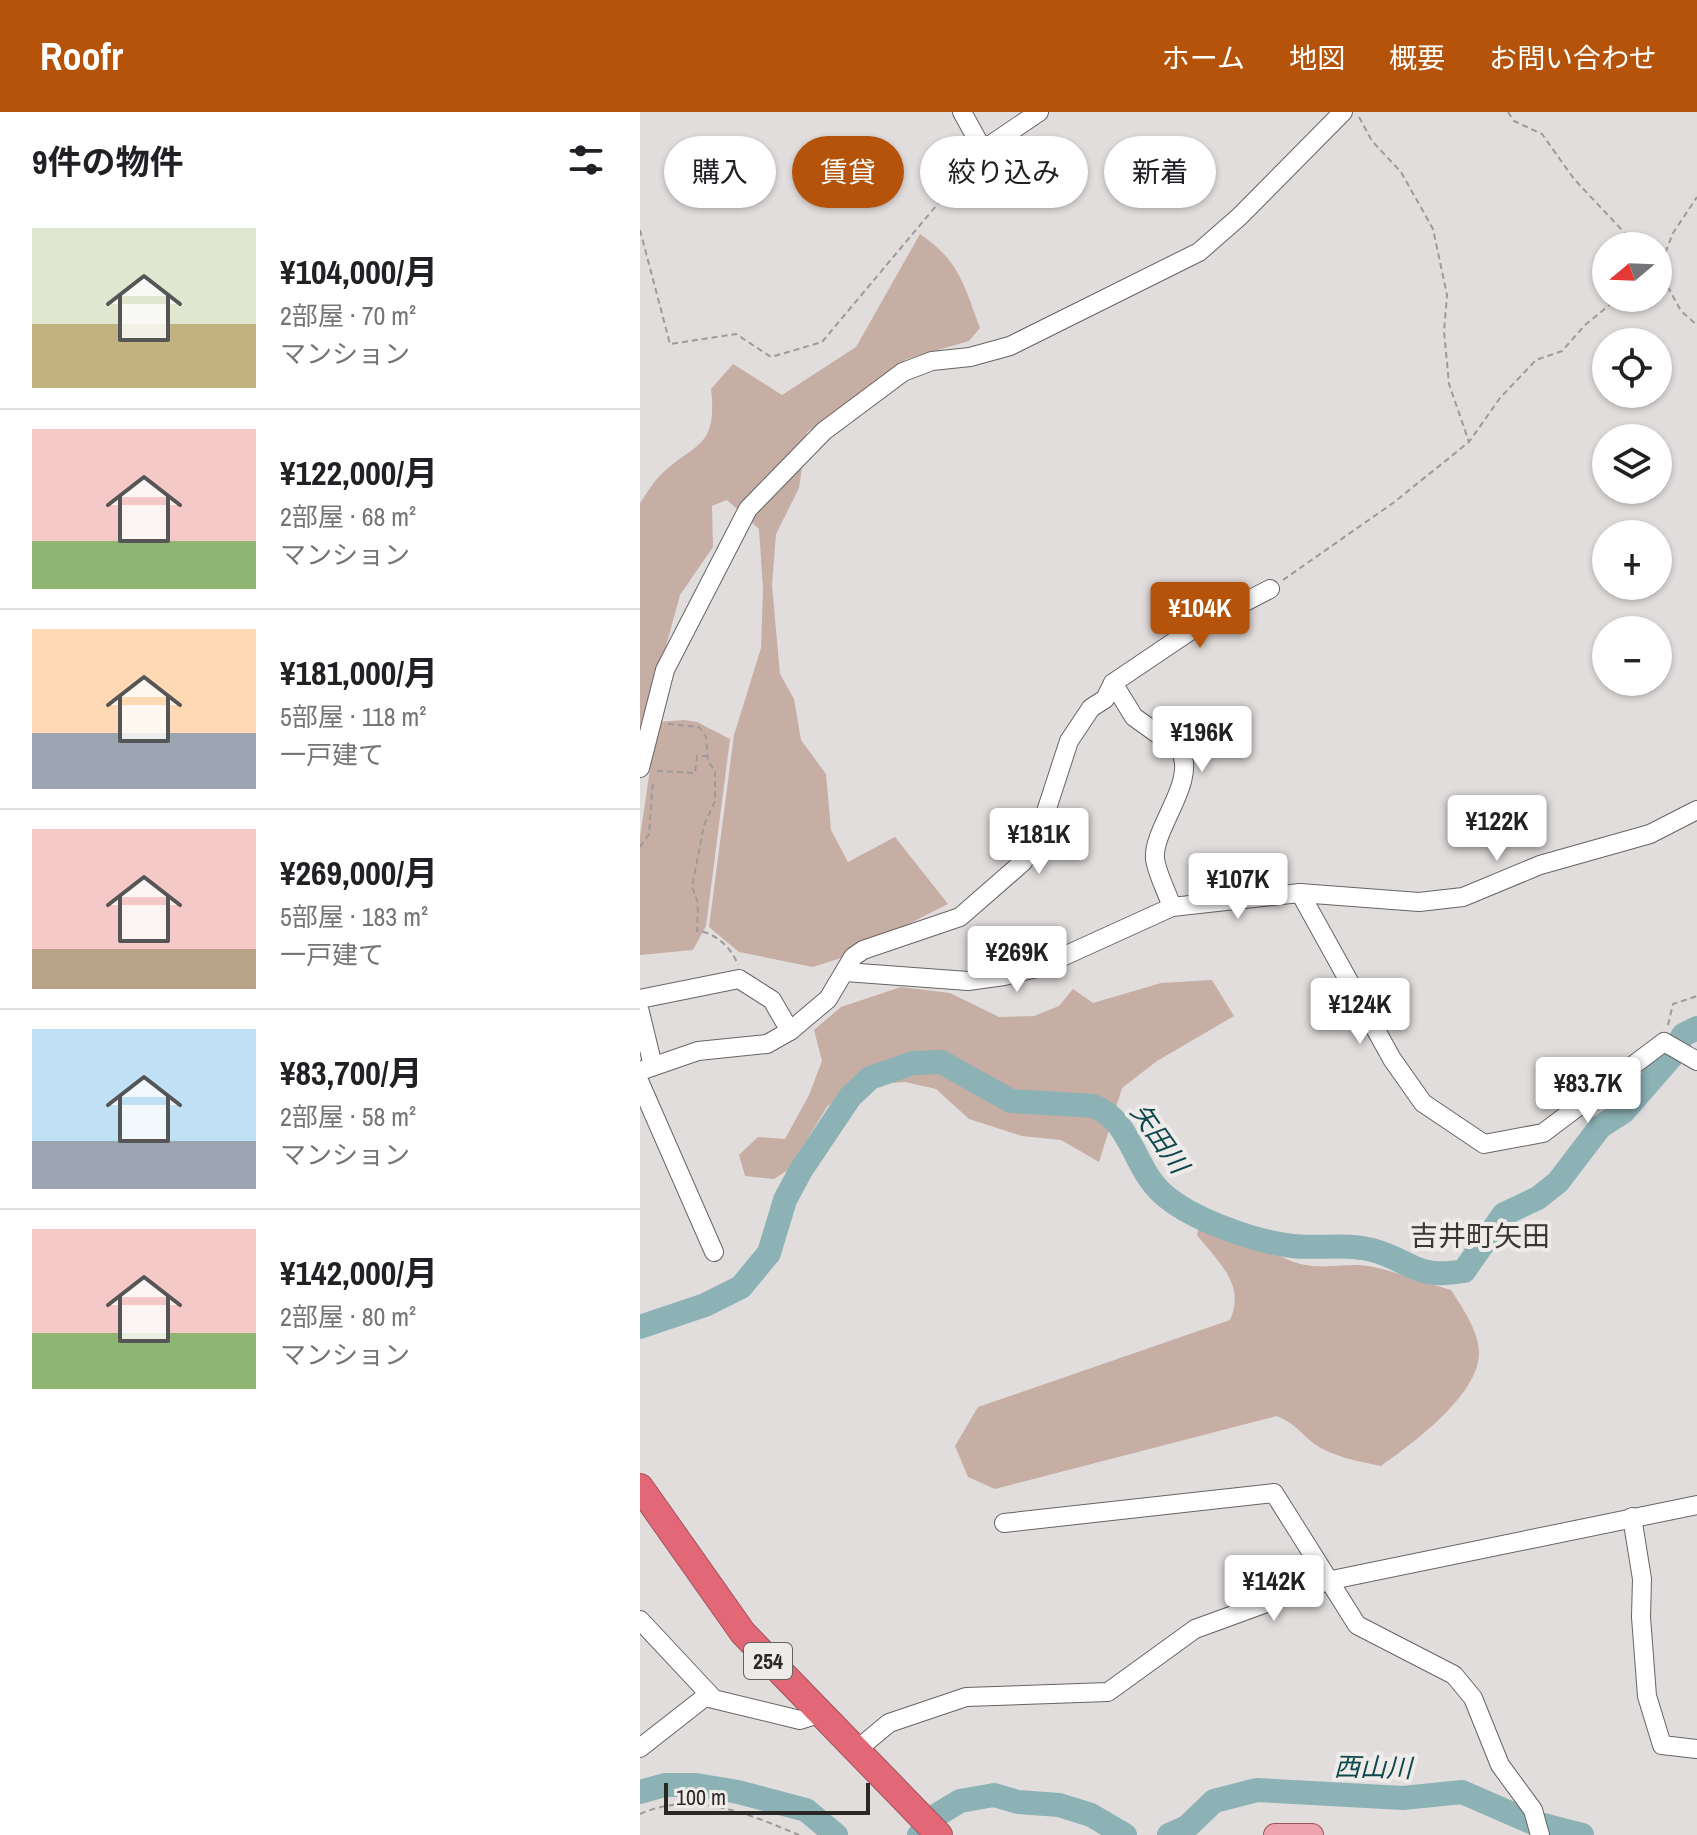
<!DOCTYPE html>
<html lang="ja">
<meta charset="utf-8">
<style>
body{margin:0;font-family:"Archivo Narrow","Noto Sans JP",sans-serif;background:#f6f6f6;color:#202124;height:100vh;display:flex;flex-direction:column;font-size:30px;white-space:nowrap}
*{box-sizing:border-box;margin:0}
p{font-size:26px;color:#757577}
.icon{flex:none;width:44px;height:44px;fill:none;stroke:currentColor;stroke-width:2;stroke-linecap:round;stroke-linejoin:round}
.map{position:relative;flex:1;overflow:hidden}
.panel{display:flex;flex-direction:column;background:#fff;width:640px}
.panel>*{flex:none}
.top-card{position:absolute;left:24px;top:24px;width:760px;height:72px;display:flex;gap:16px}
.needle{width:52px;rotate:251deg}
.tools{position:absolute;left:952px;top:120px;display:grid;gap:16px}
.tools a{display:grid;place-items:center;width:80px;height:80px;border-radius:50%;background:#fff;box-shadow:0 2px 6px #0004;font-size:40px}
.scale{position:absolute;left:24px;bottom:20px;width:206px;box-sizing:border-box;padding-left:8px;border:4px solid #292827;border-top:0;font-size:22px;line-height:28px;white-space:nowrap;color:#292827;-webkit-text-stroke:6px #eeebe9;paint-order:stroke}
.price{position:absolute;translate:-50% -68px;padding:0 18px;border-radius:8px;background:#fff;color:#222;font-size:26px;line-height:52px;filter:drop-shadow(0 2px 4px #0008)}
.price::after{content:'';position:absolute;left:50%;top:48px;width:24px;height:18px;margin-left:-12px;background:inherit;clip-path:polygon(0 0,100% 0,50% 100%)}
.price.active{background:#b45309;color:#fff}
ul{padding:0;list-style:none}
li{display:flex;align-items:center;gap:24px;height:200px;padding:0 32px}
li+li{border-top:2px solid #e0e0e0}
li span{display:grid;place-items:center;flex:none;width:224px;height:160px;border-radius:0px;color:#555}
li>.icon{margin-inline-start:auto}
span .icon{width:96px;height:96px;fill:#fffc;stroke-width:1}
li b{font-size:34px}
h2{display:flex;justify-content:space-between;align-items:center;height:96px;padding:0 32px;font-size:34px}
.pill{padding:0 28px;border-radius:36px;background:#fff;box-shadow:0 2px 6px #0004;font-size:28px;line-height:72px}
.pill.active{background:#b45309;color:#fff}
header{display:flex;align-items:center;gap:48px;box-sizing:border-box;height:112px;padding:0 40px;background:#b45309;color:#fff}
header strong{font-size:38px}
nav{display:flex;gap:44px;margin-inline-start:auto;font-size:28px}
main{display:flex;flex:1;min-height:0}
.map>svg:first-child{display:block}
.green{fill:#c7aea5}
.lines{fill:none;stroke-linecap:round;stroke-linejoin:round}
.river{stroke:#8cb2b6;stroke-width:24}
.minor-casing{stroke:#676463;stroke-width:20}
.major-casing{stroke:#a1525c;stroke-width:24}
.highway-casing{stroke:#a1525c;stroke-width:28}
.path{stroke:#9d9a99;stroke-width:2;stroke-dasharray:6 4;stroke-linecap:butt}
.minor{stroke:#fff;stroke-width:18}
.major{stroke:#eea4ae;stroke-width:22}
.highway{stroke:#e26878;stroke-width:26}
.labels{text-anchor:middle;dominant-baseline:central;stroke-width:8;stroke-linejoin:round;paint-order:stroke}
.shield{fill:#eeebe9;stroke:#646261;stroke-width:2}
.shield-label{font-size:22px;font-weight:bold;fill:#292827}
.water-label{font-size:26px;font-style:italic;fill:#0e484d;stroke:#eeebe9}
.quarter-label{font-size:28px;fill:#3a3736;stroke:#eeebe9}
</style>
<header>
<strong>Roofr</strong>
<nav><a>ホーム</a><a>地図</a><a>概要</a><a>お問い合わせ</a></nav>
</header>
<main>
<section class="panel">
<h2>9件の物件<svg class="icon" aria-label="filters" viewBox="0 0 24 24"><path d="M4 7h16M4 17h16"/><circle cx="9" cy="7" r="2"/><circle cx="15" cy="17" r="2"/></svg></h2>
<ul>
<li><span style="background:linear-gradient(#dfe7d0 60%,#c2b280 0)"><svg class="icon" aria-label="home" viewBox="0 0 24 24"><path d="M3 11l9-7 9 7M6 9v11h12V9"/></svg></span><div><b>¥104,000/月</b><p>2部屋 · 70 m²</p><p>マンション</p></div></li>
<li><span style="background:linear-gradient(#f6c9c9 70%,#8fb573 0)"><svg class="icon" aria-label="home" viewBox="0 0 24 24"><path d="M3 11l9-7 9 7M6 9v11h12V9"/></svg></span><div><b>¥122,000/月</b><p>2部屋 · 68 m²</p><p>マンション</p></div></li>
<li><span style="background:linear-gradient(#ffd9b3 65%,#9aa5b1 0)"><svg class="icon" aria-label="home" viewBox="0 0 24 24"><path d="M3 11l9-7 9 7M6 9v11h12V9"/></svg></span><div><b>¥181,000/月</b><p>5部屋 · 118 m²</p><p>一戸建て</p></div></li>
<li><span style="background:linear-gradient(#f6c9c9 75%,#b9a48a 0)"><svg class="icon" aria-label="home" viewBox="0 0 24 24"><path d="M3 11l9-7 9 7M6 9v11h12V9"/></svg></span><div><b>¥269,000/月</b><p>5部屋 · 183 m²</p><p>一戸建て</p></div></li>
<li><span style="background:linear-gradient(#bfe0f5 70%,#9aa5b1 0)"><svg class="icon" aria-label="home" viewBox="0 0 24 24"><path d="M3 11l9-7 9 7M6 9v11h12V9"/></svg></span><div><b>¥83,700/月</b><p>2部屋 · 58 m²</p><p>マンション</p></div></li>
<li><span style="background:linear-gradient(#f6c9c9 65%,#8fb573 0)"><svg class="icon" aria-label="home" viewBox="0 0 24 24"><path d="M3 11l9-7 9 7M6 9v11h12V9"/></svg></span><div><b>¥142,000/月</b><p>2部屋 · 80 m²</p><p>マンション</p></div></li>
</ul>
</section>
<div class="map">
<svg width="1057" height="1723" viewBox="0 0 1057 1723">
<rect width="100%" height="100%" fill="#e1dddc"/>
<g class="green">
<path d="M280 122C319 148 324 173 340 216L329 229 267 247 167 320 159 376 136 422 132 473 140 562 154 587 161 628 186 662 191 718 208 750 255 725 308 792 201 846 173 855 99 840 69 815 94 623 121 536 123 477 119 417 87 388 72 394 73 435 40 483 0 629V391C6 383 11 373 18 366 53 329 78 340 71 277L93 252 142 283 216 235Z"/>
<polygon points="44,608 57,610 90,627 66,814 53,838 0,843 0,725 17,610"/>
<polygon points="572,868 594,904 517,949 482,976 459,1050 421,1028 382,1024 329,1007 296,977 265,970 211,974 187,995 148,1058 134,1067 105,1064 99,1043 118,1025 145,1027 169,983 182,949 174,918 201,895 261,875 310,881 359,905 394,904 419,894 433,877 453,891 521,871"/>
<path d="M575 1103C606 1113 622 1139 654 1150 685 1160 706 1149 733 1155 759 1160 785 1171 811 1178 822 1195 838 1218 839 1239 841 1282 772 1332 741 1354 718 1349 692 1345 673 1331 660 1320 654 1311 637 1304L355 1377 328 1365 315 1334 338 1295 590 1208C606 1172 578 1150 557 1123L560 1109Z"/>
</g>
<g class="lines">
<g class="river">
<path d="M0 1215 65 1193 101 1175 129 1141 145 1088 161 1058 210 985 230 966 273 951 301 950 371 989 453 994C492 1008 493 1056 523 1082 552 1108 614 1129 652 1134 678 1137 707 1131 732 1138 773 1149 774 1168 824 1159L864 1102 898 1086 918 1070 960 1015 983 1000 1031 945 1043 923 1057 916"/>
<polyline points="0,1680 25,1673 56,1673 98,1680 166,1698 196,1723"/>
<polyline points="279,1723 297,1703 320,1689 354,1683 378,1690 419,1693 451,1703 485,1723"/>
<polyline points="529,1723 547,1715 574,1689 617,1678 763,1686 822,1680 891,1710 942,1723"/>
</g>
<defs>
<g id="minor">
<polyline points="322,0 343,38 399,0"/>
<path d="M473 571 494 605 540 638C558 669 512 717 515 747 517 762 527 780 532 795"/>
<polyline points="0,656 25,558 108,397 184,319 263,260 292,249 330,245 370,234 559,140 599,105 703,0"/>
<polyline points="660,781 752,947 783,991 844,1032 903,1021 1024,930 1057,949"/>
<polyline points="205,860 328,869 364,864 400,855 532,795 660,781 779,790 823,785 900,753 1010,722 1057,698"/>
<polyline points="0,887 99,867 132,888 150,919"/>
<polyline points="0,900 13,954"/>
<polyline points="0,959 58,939 127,932 150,919 188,887 213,845 223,838 320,805 383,750 399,721 429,629 451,596 465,587 473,571 553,517 630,477"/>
<polyline points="0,971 74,1140"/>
<polyline points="992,1405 1002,1467 1001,1505 1007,1584 1022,1633 1057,1637"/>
<polyline points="364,1411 634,1381 717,1513 814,1563 833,1586 860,1653 893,1698 900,1723"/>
<polyline points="0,1508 72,1585"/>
<polyline points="0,1636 65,1585 160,1608 182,1601"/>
<polyline points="219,1636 249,1611 326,1585 468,1580 555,1517 687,1469 1057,1393"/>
</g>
<polyline id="major" points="635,1723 672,1723"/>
<polyline id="highway" points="0,1375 103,1521 299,1723"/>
</defs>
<use href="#minor" class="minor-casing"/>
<use href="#major" class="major-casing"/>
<use href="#highway" class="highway-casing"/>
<g class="path">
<polyline points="868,0 874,9 902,22 934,67 997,134"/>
<polyline points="719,5 732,29 761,60 793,117 807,183 804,219 809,272 829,330"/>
<polyline points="0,118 30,232 96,222 131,245 182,230 332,51"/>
<polyline points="1018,157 1041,199 1057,213"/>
<polyline points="1018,159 1033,121 1057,85"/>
<polyline points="643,468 753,391 829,330 860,286 896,248 922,239 945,213 978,186"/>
<path d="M28 612 59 615 66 625 68 649 75 659V689L64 713 52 775 58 791 57 819C75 820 92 836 98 853"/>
<polyline points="17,659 55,661 57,644 68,644"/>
<polyline points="0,735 9,722 13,668"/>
<polyline points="1028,913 1033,892 1057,884"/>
<path d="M0 1702C54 1678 109 1702 159 1723"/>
</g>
<use href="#minor" class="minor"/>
<use href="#major" class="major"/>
<use href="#highway" class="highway"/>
</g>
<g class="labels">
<rect class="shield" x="104" y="1531" width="48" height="36" rx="6"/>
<g class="shield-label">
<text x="128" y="1549">254</text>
</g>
<g class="water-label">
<text transform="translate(520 1026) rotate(55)">矢田川</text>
<text transform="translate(733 1655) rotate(1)">西山川</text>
</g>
<g class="quarter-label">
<text x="840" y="1124">吉井町矢田</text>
</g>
</g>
</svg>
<div class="tools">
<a><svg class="needle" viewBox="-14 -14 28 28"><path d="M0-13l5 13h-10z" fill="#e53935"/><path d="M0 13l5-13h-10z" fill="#757577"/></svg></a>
<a><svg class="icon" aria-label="locate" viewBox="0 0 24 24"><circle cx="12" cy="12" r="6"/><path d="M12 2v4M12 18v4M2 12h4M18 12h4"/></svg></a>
<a><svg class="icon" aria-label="layers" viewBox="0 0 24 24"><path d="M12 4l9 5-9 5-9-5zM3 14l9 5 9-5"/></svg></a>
<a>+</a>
<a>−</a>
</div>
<div class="scale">100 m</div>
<b class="price active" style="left:560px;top:538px">¥104K</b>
<b class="price" style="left:562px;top:662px">¥196K</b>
<b class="price" style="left:857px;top:751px">¥122K</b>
<b class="price" style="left:399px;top:764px">¥181K</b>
<b class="price" style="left:598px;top:809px">¥107K</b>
<b class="price" style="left:377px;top:882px">¥269K</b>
<b class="price" style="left:720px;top:934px">¥124K</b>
<b class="price" style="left:948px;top:1013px">¥83.7K</b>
<b class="price" style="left:634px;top:1511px">¥142K</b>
<div class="top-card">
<a class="pill">購入</a>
<a class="pill active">賃貸</a>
<a class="pill">絞り込み</a>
<a class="pill">新着</a>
</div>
</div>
</main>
